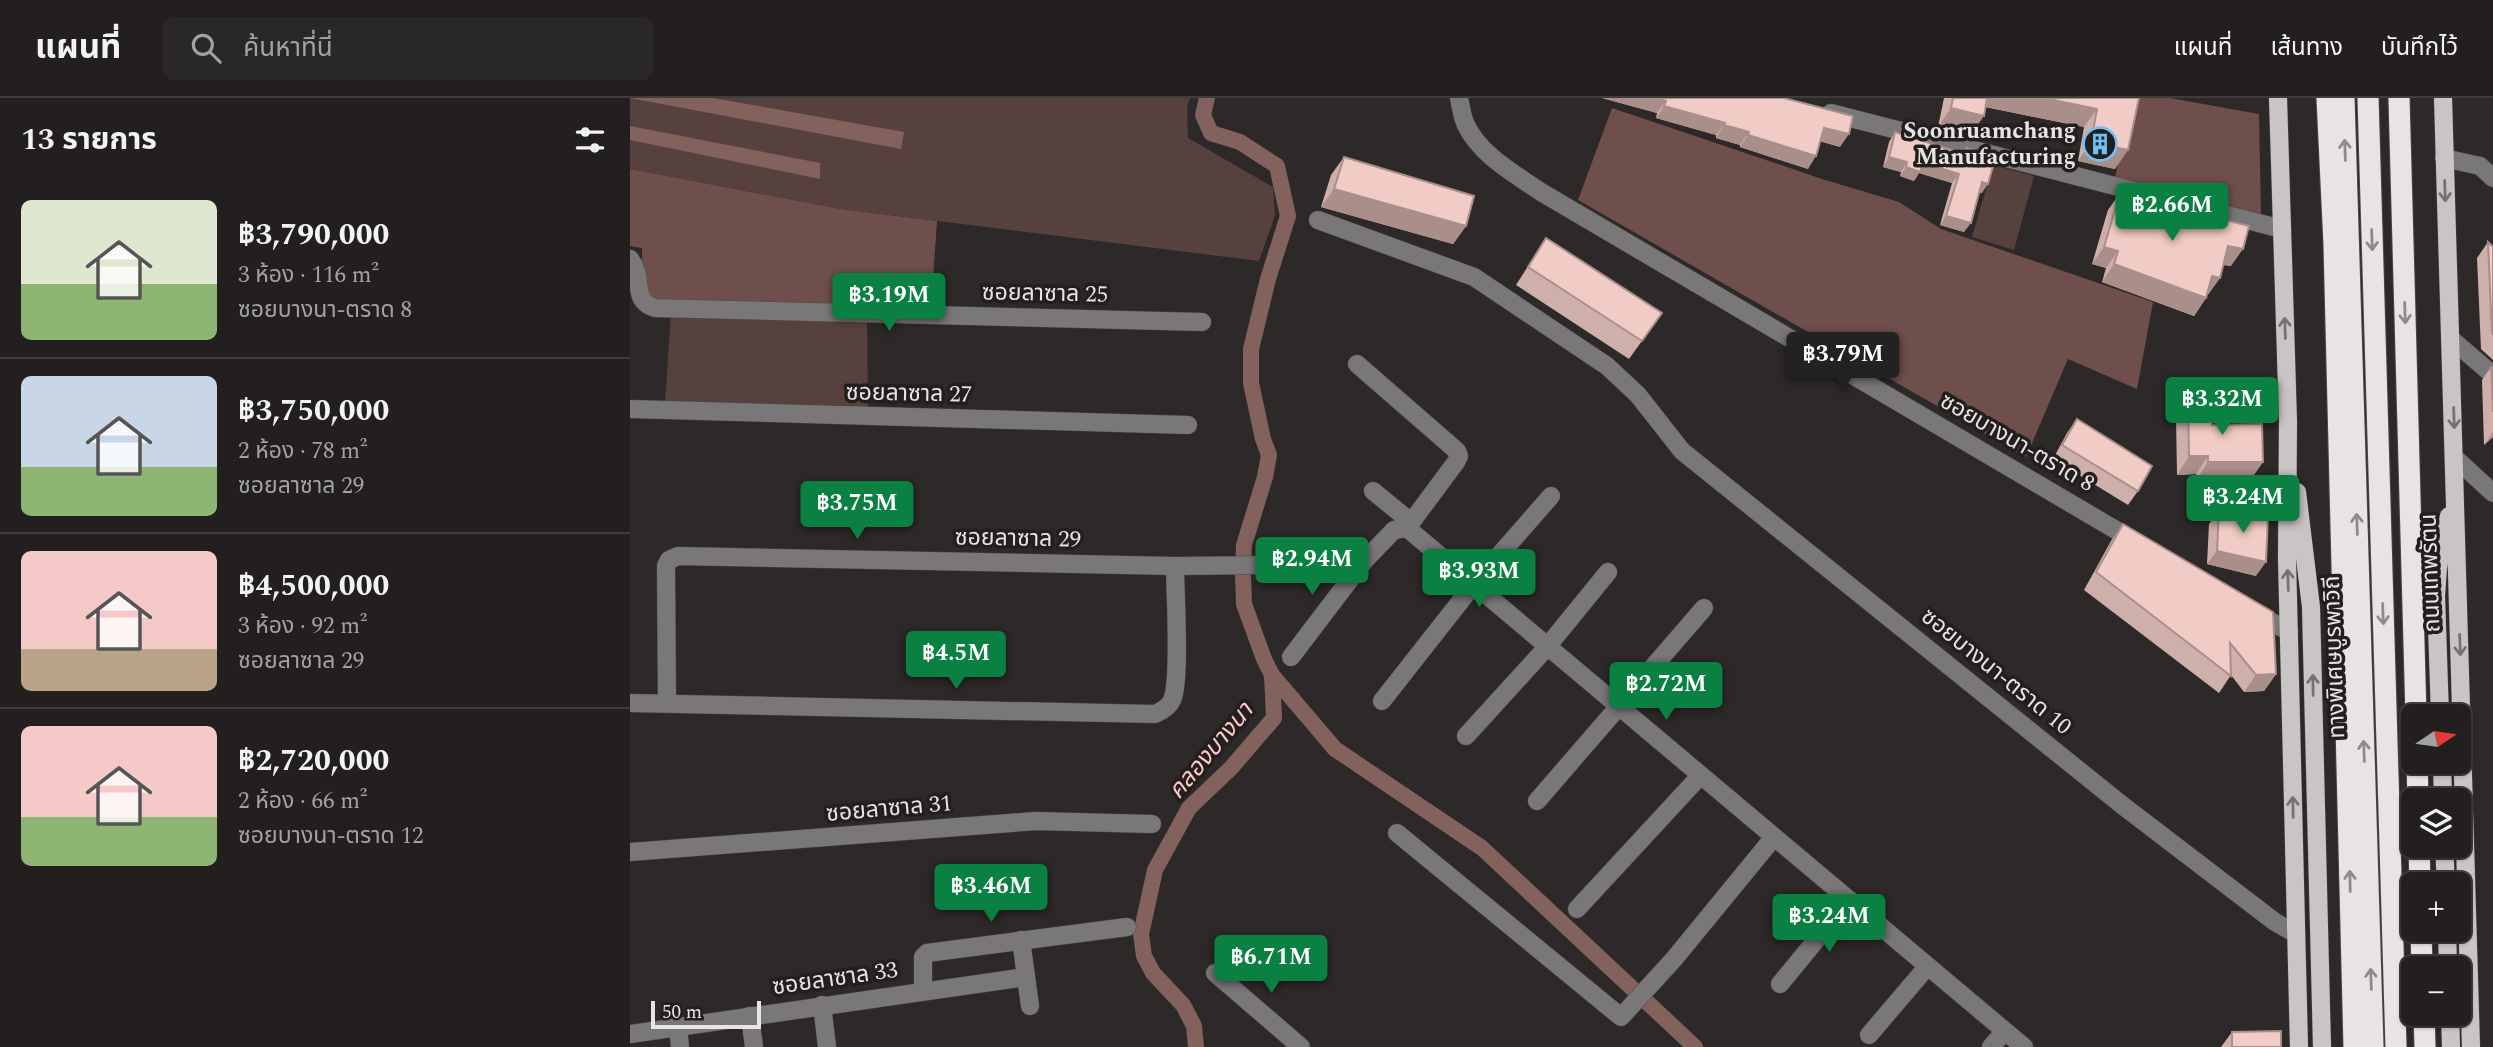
<!DOCTYPE html>
<html lang="th">
<meta charset="utf-8">
<style>
body{margin:0;font-family:Spectral,"Noto Sans Thai",serif;background:#2a2727;color:#f1f3f6;height:100vh;display:flex;flex-direction:column;font-size:26px;white-space:nowrap}
*{box-sizing:border-box;margin:0}
p{font-size:23px;color:#a2a2a4}
.icon{flex:none;width:38px;height:38px;fill:none;stroke:currentColor;stroke-width:2;stroke-linecap:round;stroke-linejoin:round}
.map{position:relative;flex:1;overflow:hidden}
.panel{display:flex;flex-direction:column;background:#221f1e;width:630px}
.panel>*{flex:none}
.needle{width:46px;rotate:77deg}
.controls{position:absolute;left:1771px;top:606px;display:grid;gap:14px}
.controls a{display:grid;place-items:center;width:70px;height:70px;border-radius:10px;background:#221f1e;box-shadow:0 2px 5px #0004,0 0 0 2px #3f3d3c;font-size:35px}
.scale{position:absolute;left:21px;bottom:18px;width:110px;box-sizing:border-box;padding-left:7px;border:4px solid #e7e4e4;border-top:0;font-size:19px;line-height:24px;white-space:nowrap;color:#e7e4e4;-webkit-text-stroke:5px #231f1f;paint-order:stroke}
.price{position:absolute;translate:-50% -60px;padding:0 16px;border-radius:7px;background:#0b8043;color:#fff;font-size:23px;line-height:46px;filter:drop-shadow(0 2px 4px #0008)}
.price::after{content:'';position:absolute;left:50%;top:42px;width:21px;height:16px;margin-left:-10px;background:inherit;clip-path:polygon(0 0,100% 0,50% 100%)}
.price.active{background:#222;color:#fff}
ul{padding:0;list-style:none}
li{display:flex;align-items:center;gap:21px;height:175px;padding:0 21px}
li+li{border-top:2px solid #3f3d3c}
li span{display:grid;place-items:center;flex:none;width:196px;height:140px;border-radius:10px;color:#555}
li>.icon{margin-inline-start:auto}
span .icon{width:84px;height:84px;fill:#fffc;stroke-width:1}
li b{font-size:30px}
h2{display:flex;justify-content:space-between;align-items:center;height:84px;padding:0 21px;font-size:30px}
header{display:flex;align-items:center;gap:42px;box-sizing:border-box;height:98px;padding:0 35px;background:#221f1e;border-bottom:2px solid #3f3d3c}
header strong{font-size:33px}
nav{display:flex;gap:38px;margin-inline-start:auto;font-size:24px}
.search{width:490px;height:63px;background:#2a2727;display:flex;align-items:center;gap:18px;box-sizing:border-box;padding:0 24px;border-radius:10px;color:#a2a2a4;font-size:26px}
main{display:flex;flex:1;min-height:0}
.map>svg:first-child{display:block}
.green{fill:#57413e}
.forest{fill:#6f4f4b}
.water{fill:#83625d}
.lines{fill:none;stroke-linecap:round;stroke-linejoin:round}
.canal{stroke:#83625d;stroke-width:16}
.minor-casing{stroke:#4b4746;stroke-width:19}
.major-casing{stroke:#4b4746;stroke-width:19}
.highway-casing{stroke:#4b4746;stroke-width:23}
.minor{stroke:#797777;stroke-width:18}
.major{stroke:#c9c5c4;stroke-width:18}
.highway{stroke:#e9e4e3;stroke-width:21}
.wall{fill:#cfafa9}
.shaded-wall{fill:#a98e8a}
.building{fill:#f1cbc5;stroke:#a98e8a;stroke-width:2}
.oneway{stroke:#908b8b}
.oneway2{stroke:#767272}
.labels{text-anchor:middle;dominant-baseline:central;stroke-width:7;stroke-linejoin:round;paint-order:stroke}
.poi-label{font-size:23px;font-weight:bold;fill:#e7e4e4;stroke:#231f1f;text-anchor:end}
.street-label{font-size:23px;fill:#e7e4e4;stroke:#231f1f}
.water-label{font-size:24px;font-style:italic;fill:#fecac3;stroke:#231f1f}
</style>
<header>
<strong>แผนที่</strong>
<div class="search"><svg class="icon" aria-label="search" viewBox="0 0 24 24"><circle cx="10" cy="10" r="6"/><path d="M15 15l6 6"/></svg>ค้นหาที่นี่</div>
<nav><a>แผนที่</a><a>เส้นทาง</a><a>บันทึกไว้</a></nav>
</header>
<main>
<section class="panel">
<h2>13 รายการ<svg class="icon" aria-label="filters" viewBox="0 0 24 24"><path d="M4 7h16M4 17h16"/><circle cx="9" cy="7" r="2"/><circle cx="15" cy="17" r="2"/></svg></h2>
<ul>
<li><span style="background:linear-gradient(#dfe7d0 60%,#8fb573 0)"><svg class="icon" aria-label="home" viewBox="0 0 24 24"><path d="M3 11l9-7 9 7M6 9v11h12V9"/></svg></span><div><b>฿3,790,000</b><p>3 ห้อง · 116 m²</p><p>ซอยบางนา-ตราด 8</p></div></li>
<li><span style="background:linear-gradient(#c9d6e8 65%,#8fb573 0)"><svg class="icon" aria-label="home" viewBox="0 0 24 24"><path d="M3 11l9-7 9 7M6 9v11h12V9"/></svg></span><div><b>฿3,750,000</b><p>2 ห้อง · 78 m²</p><p>ซอยลาซาล 29</p></div></li>
<li><span style="background:linear-gradient(#f6c9c9 70%,#b9a48a 0)"><svg class="icon" aria-label="home" viewBox="0 0 24 24"><path d="M3 11l9-7 9 7M6 9v11h12V9"/></svg></span><div><b>฿4,500,000</b><p>3 ห้อง · 92 m²</p><p>ซอยลาซาล 29</p></div></li>
<li><span style="background:linear-gradient(#f6c9c9 65%,#8fb573 0)"><svg class="icon" aria-label="home" viewBox="0 0 24 24"><path d="M3 11l9-7 9 7M6 9v11h12V9"/></svg></span><div><b>฿2,720,000</b><p>2 ห้อง · 66 m²</p><p>ซอยบางนา-ตราด 12</p></div></li>
</ul>
</section>
<div class="map">
<svg width="1863" height="949" viewBox="0 0 1863 949">
<rect width="100%" height="100%" fill="#2d2928"/>
<g class="green">
<polygon points="0,0 560,0 557,9 558,40 643,89 645,117 629,163 211,111 0,71"/>
<polygon points="1363,67 1404,78 1384,152 1342,139"/>
<polygon points="41,215 237,222 238,311 35,304"/>
</g>
<g class="forest">
<polygon points="1501,0 1540,0 1629,16 1631,117 1485,80"/>
<polygon points="982,10 1192,81 1269,104 1311,131 1523,204 1507,291 1438,261 1396,359 948,102"/>
<polygon points="0,71 211,111 307,123 301,210 27,203 15,197 12,189 12,150 0,148"/>
</g>
<g class="water">
<polygon points="0,0 83,0 274,34 271,51"/>
<polygon points="0,28 190,65 190,81 0,42"/>
</g>
<g class="lines">
<g class="canal">
<polyline points="642,577 705,651 852,750 1065,949"/>
<polyline points="566,949 564,928 553,907 523,875 514,858 511,836 525,772 559,710 601,670 644,620 642,577 634,561 614,506 613,478 614,447 635,379 639,357 633,341 621,285 621,251 638,181 658,118 647,68 610,44 581,35 573,17 577,0"/>
</g>
<defs>
<g id="minor">
<path d="M829 0C831 9 832 19 836 27 850 57 885 76 911 94L1508 445"/>
<polyline points="1201,15 1652,131"/>
<polyline points="1814,60 1850,68 1863,80"/>
<polyline points="688,122 844,179 977,268 1008,297 1052,353 1492,707 1645,824 1666,836"/>
<path d="M0 161C15 180 0 202 25 210L572 224"/>
<polyline points="1821,241 1863,277"/>
<polyline points="727,266 827,353 829,358 826,364 777,430"/>
<polyline points="0,311 558,327"/>
<polyline points="1825,360 1863,395"/>
<polyline points="743,393 781,424"/>
<polyline points="1623,513 1659,534"/>
<polyline points="661,559 734,463"/>
<polyline points="752,603 844,486 921,398"/>
<path d="M0 605 525 616C532 613 539 609 542 602 551 582 545 496 545 468"/>
<polyline points="37,605 36,468 39,462 48,458 545,468 719,466 734,463 764,432 777,430 1394,949"/>
<polyline points="836,638 917,549 978,474"/>
<polyline points="907,703 1074,510"/>
<polyline points="767,735 991,919 1044,861 1144,739"/>
<polyline points="0,754 406,723 522,726"/>
<polyline points="947,811 1070,678"/>
<polyline points="391,842 400,908"/>
<polyline points="585,875 671,949"/>
<polyline points="1150,886 1219,802"/>
<polyline points="293,893 293,859 297,855 497,829"/>
<polyline points="192,907 197,949"/>
<polyline points="120,918 124,949"/>
<polyline points="48,929 50,949"/>
<polyline points="0,936 396,879"/>
<polyline points="1239,937 1297,869"/>
<polyline points="1361,949 1374,934"/>
</g>
<g id="major">
<polyline points="1648,0 1658,323 1657,461 1669,949"/>
<polyline points="1813,0 1841,949"/>
<polyline points="1667,394 1681,509 1692,949"/>
<polyline points="1810,618 1806,498 1808,469 1819,418"/>
<polyline points="1812,663 1813,702"/>
<polyline points="1814,747 1816,786"/>
<polyline points="1817,831 1818,870"/>
<polyline points="1820,915 1821,949"/>
</g>
<g id="highway">
<polyline points="1697,0 1704,146 1724,949"/>
<polyline points="1714,0 1743,949"/>
<polyline points="1738,0 1766,949"/>
<polyline points="1769,0 1786,618"/>
<polyline points="1787,663 1788,702"/>
<polyline points="1789,747 1790,786"/>
<polyline points="1791,831 1792,870"/>
<polyline points="1794,915 1795,949"/>
</g>
</defs>
<use href="#minor" class="minor-casing"/>
<use href="#major" class="major-casing"/>
<use href="#highway" class="highway-casing"/>
<use href="#minor" class="minor"/>
<use href="#major" class="major"/>
<use href="#highway" class="highway"/>
</g>
<g class="wall">
<polygon points="972,0 1154,0 1210,49 1190,43 1178,71 1110,49 1110,47 1086,40 1086,37 1026,20 1027,15"/>
<polygon points="1314,0 1509,0 1485,71 1448,63 1454,29 1355,9 1341,36 1308,29"/>
<polygon points="1265,34 1332,56 1336,50 1352,95 1349,94 1334,134 1310,127 1322,85 1289,75 1284,83 1270,78 1271,74 1253,69 1259,44"/>
<polygon points="714,59 836,128 823,146 691,109 701,77"/>
<polygon points="1490,95 1601,168 1593,167 1590,180 1577,197 1576,200 1564,218 1472,184 1476,170 1462,166 1478,112"/>
<polygon points="916,140 1032,215 999,261 886,187"/>
<polygon points="1858,144 1863,149 1863,262 1851,251 1847,160"/>
<polygon points="1861,269 1863,270 1863,339 1854,347 1852,282"/>
<polygon points="1576,292 1598,313 1581,313 1582,327 1633,364 1620,382 1566,382 1566,376 1547,377 1546,319 1558,301 1570,301"/>
<polygon points="1447,321 1508,393 1498,407 1423,361 1437,335"/>
<polygon points="1589,412 1626,478 1577,466 1579,426"/>
<polygon points="1493,426 1646,576 1634,593 1614,594 1601,577 1589,595 1454,492 1481,443"/>
<polygon points="1602,934 1651,949 1591,949"/>
</g>
<g class="shaded-wall">
<polygon points="972,0 1026,0 1036,3 1027,15"/>
<polygon points="1351,0 1414,0 1467,11 1454,29 1346,7"/>
<polygon points="1034,8 1095,25 1086,37 1026,20"/>
<polygon points="1321,10 1354,18 1341,36 1308,29"/>
<polygon points="1094,27 1119,34 1110,47 1086,40"/>
<polygon points="1194,30 1219,36 1210,49 1185,42"/>
<polygon points="1118,37 1186,58 1178,71 1110,49"/>
<polygon points="1461,44 1498,52 1485,71 1448,63"/>
<polygon points="1259,59 1277,64 1271,74 1253,69"/>
<polygon points="1293,65 1329,76 1322,85 1289,75 1284,83 1270,78 1276,69"/>
<polygon points="1352,84 1358,86 1352,95 1345,94"/>
<polygon points="704,91 836,128 823,146 691,109"/>
<polygon points="1316,118 1341,125 1334,134 1310,127"/>
<polygon points="1598,148 1613,151 1601,168 1586,165"/>
<polygon points="1474,149 1488,153 1476,170 1462,166"/>
<polygon points="1484,166 1576,200 1564,218 1472,184"/>
<polygon points="1582,178 1590,180 1578,197 1569,195"/>
<polygon points="1605,303 1598,313 1569,313 1576,304"/>
<polygon points="1863,334 1863,339 1854,347"/>
<polygon points="1559,358 1578,358 1566,376 1547,377"/>
<polygon points="1578,364 1633,364 1620,382 1566,382"/>
<polygon points="1587,453 1636,464 1626,478 1577,466"/>
<polygon points="1646,576 1634,593 1614,594 1626,577"/>
</g>
<g class="building">
<polygon points="1026,0 1154,0 1223,18 1219,36 1194,30 1186,58 1118,37 1119,34 1094,27 1095,25 1034,8 1036,3"/>
<polygon points="1323,0 1357,0 1354,18 1321,10"/>
<polygon points="1414,0 1509,0 1498,52 1461,44 1467,11"/>
<polygon points="1265,34 1334,56 1336,50 1366,58 1358,86 1352,84 1341,125 1316,118 1329,76 1293,65 1290,74 1276,69 1277,64 1259,59"/>
<polygon points="714,59 844,98 836,128 704,91"/>
<polygon points="1490,95 1619,128 1613,151 1598,148 1590,180 1582,178 1576,200 1484,166 1488,153 1474,149"/>
<polygon points="916,140 1032,215 1012,243 898,169"/>
<polygon points="1858,144 1863,149 1863,236 1862,235"/>
<polygon points="1861,269 1863,270 1863,314"/>
<polygon points="1576,292 1605,292 1605,303 1581,304 1581,300 1576,300"/>
<polygon points="1581,300 1582,327 1632,326 1633,364 1578,364 1578,358 1559,358 1558,301"/>
<polygon points="1447,321 1522,368 1508,393 1432,347"/>
<polygon points="1589,412 1638,418 1636,464 1587,453"/>
<polygon points="1493,426 1643,514 1646,576 1626,577 1600,545 1601,578 1466,474"/>
<polygon points="1651,933 1651,949 1602,949 1602,934"/>
</g>
<defs><path id="oneway-shaft" d="M-6 0H5M1.5-3L5.5 0L1.5 3" fill="none" stroke-width="1.6" stroke-linecap="round" stroke-linejoin="round" transform="scale(1.75)"/></defs>
<g class="oneway">
<use href="#oneway-shaft" transform="translate(1715 52) rotate(-92)"/>
<use href="#oneway-shaft" transform="translate(1742 142) rotate(88)"/>
<use href="#oneway-shaft" transform="translate(1775 215) rotate(88)"/>
<use href="#oneway-shaft" transform="translate(1727 426) rotate(-92)"/>
<use href="#oneway-shaft" transform="translate(1753 516) rotate(88)"/>
<use href="#oneway-shaft" transform="translate(1734 653) rotate(-92)"/>
<use href="#oneway-shaft" transform="translate(1720 783) rotate(-91)"/>
<use href="#oneway-shaft" transform="translate(1741 881) rotate(-92)"/>
</g>
<g class="oneway2">
<use href="#oneway-shaft" transform="translate(1815 93) rotate(88)"/>
<use href="#oneway-shaft" transform="translate(1655 230) rotate(-92)"/>
<use href="#oneway-shaft" transform="translate(1824 320) rotate(88)"/>
<use href="#oneway-shaft" transform="translate(1658 482) rotate(-92)"/>
<use href="#oneway-shaft" transform="translate(1830 547) rotate(88)"/>
<use href="#oneway-shaft" transform="translate(1683 587) rotate(-91)"/>
<use href="#oneway-shaft" transform="translate(1663 709) rotate(-91)"/>
</g>
<defs>
<symbol id="building-ring" viewBox="-11 -11 22 22"><circle r="9.5" fill="#231f1f" stroke="#70c1f4" stroke-width="1.5"/><path d="M-4-6H4V6H1V3H-1V6H-4ZM-2.5-4.3h1.7v1.8h-1.7ZM.8-4.3h1.7v1.8H.8ZM-2.5-1h1.7V.8h-1.7ZM.8-1h1.7V.8H.8Z" fill="#70c1f4"/></symbol>
</defs>
<g fill-rule="evenodd">
<use href="#building-ring" x="1451" y="27" width="38" height="38"/>
</g>
<g class="labels">
<g class="poi-label">
<text x="1446" y="33">Soonruamchang<tspan x="1446" dy="26">Manufacturing</tspan></text>
</g>
<g class="street-label">
<text transform="translate(415 196) rotate(1)">ซอยลาซาล 25</text>
<text transform="translate(279 296) rotate(1)">ซอยลาซาล 27</text>
<text transform="translate(1387 345) rotate(30)">ซอยบางนา-ตราด 8</text>
<text transform="translate(388 441) rotate(1)">ซอยลาซาล 29</text>
<text transform="translate(1801 475) rotate(-92)">ถนนเทพรัตน</text>
<text transform="translate(1705 559) rotate(-92)">ทางพิเศษบูรพาวิถี</text>
<text transform="translate(1366 574) rotate(39)">ซอยบางนา-ตราด 10</text>
<text transform="translate(259 711) rotate(-5)">ซอยลาซาล 31</text>
<text transform="translate(205 881) rotate(-8)">ซอยลาซาล 33</text>
</g>
<g class="water-label">
<text transform="translate(581 653) rotate(-50)">คลองบางนา</text>
</g>
</g>
</svg>
<div class="controls">
<a><svg class="needle" viewBox="-14 -14 28 28"><path d="M0-13l5 13h-10z" fill="#e53935"/><path d="M0 13l5-13h-10z" fill="#a2a2a4"/></svg></a>
<a><svg class="icon" aria-label="layers" viewBox="0 0 24 24"><path d="M12 4l9 5-9 5-9-5zM3 14l9 5 9-5"/></svg></a>
<a>+</a>
<a>−</a>
</div>
<div class="scale">50 m</div>
<b class="price" style="left:1542px;top:145px">฿2.66M</b>
<b class="price" style="left:259px;top:235px">฿3.19M</b>
<b class="price active" style="left:1213px;top:294px">฿3.79M</b>
<b class="price" style="left:1592px;top:339px">฿3.32M</b>
<b class="price" style="left:1613px;top:437px">฿3.24M</b>
<b class="price" style="left:227px;top:443px">฿3.75M</b>
<b class="price" style="left:682px;top:499px">฿2.94M</b>
<b class="price" style="left:849px;top:511px">฿3.93M</b>
<b class="price" style="left:326px;top:593px">฿4.5M</b>
<b class="price" style="left:1036px;top:624px">฿2.72M</b>
<b class="price" style="left:361px;top:826px">฿3.46M</b>
<b class="price" style="left:1199px;top:856px">฿3.24M</b>
<b class="price" style="left:641px;top:897px">฿6.71M</b>
</div>
</main>
